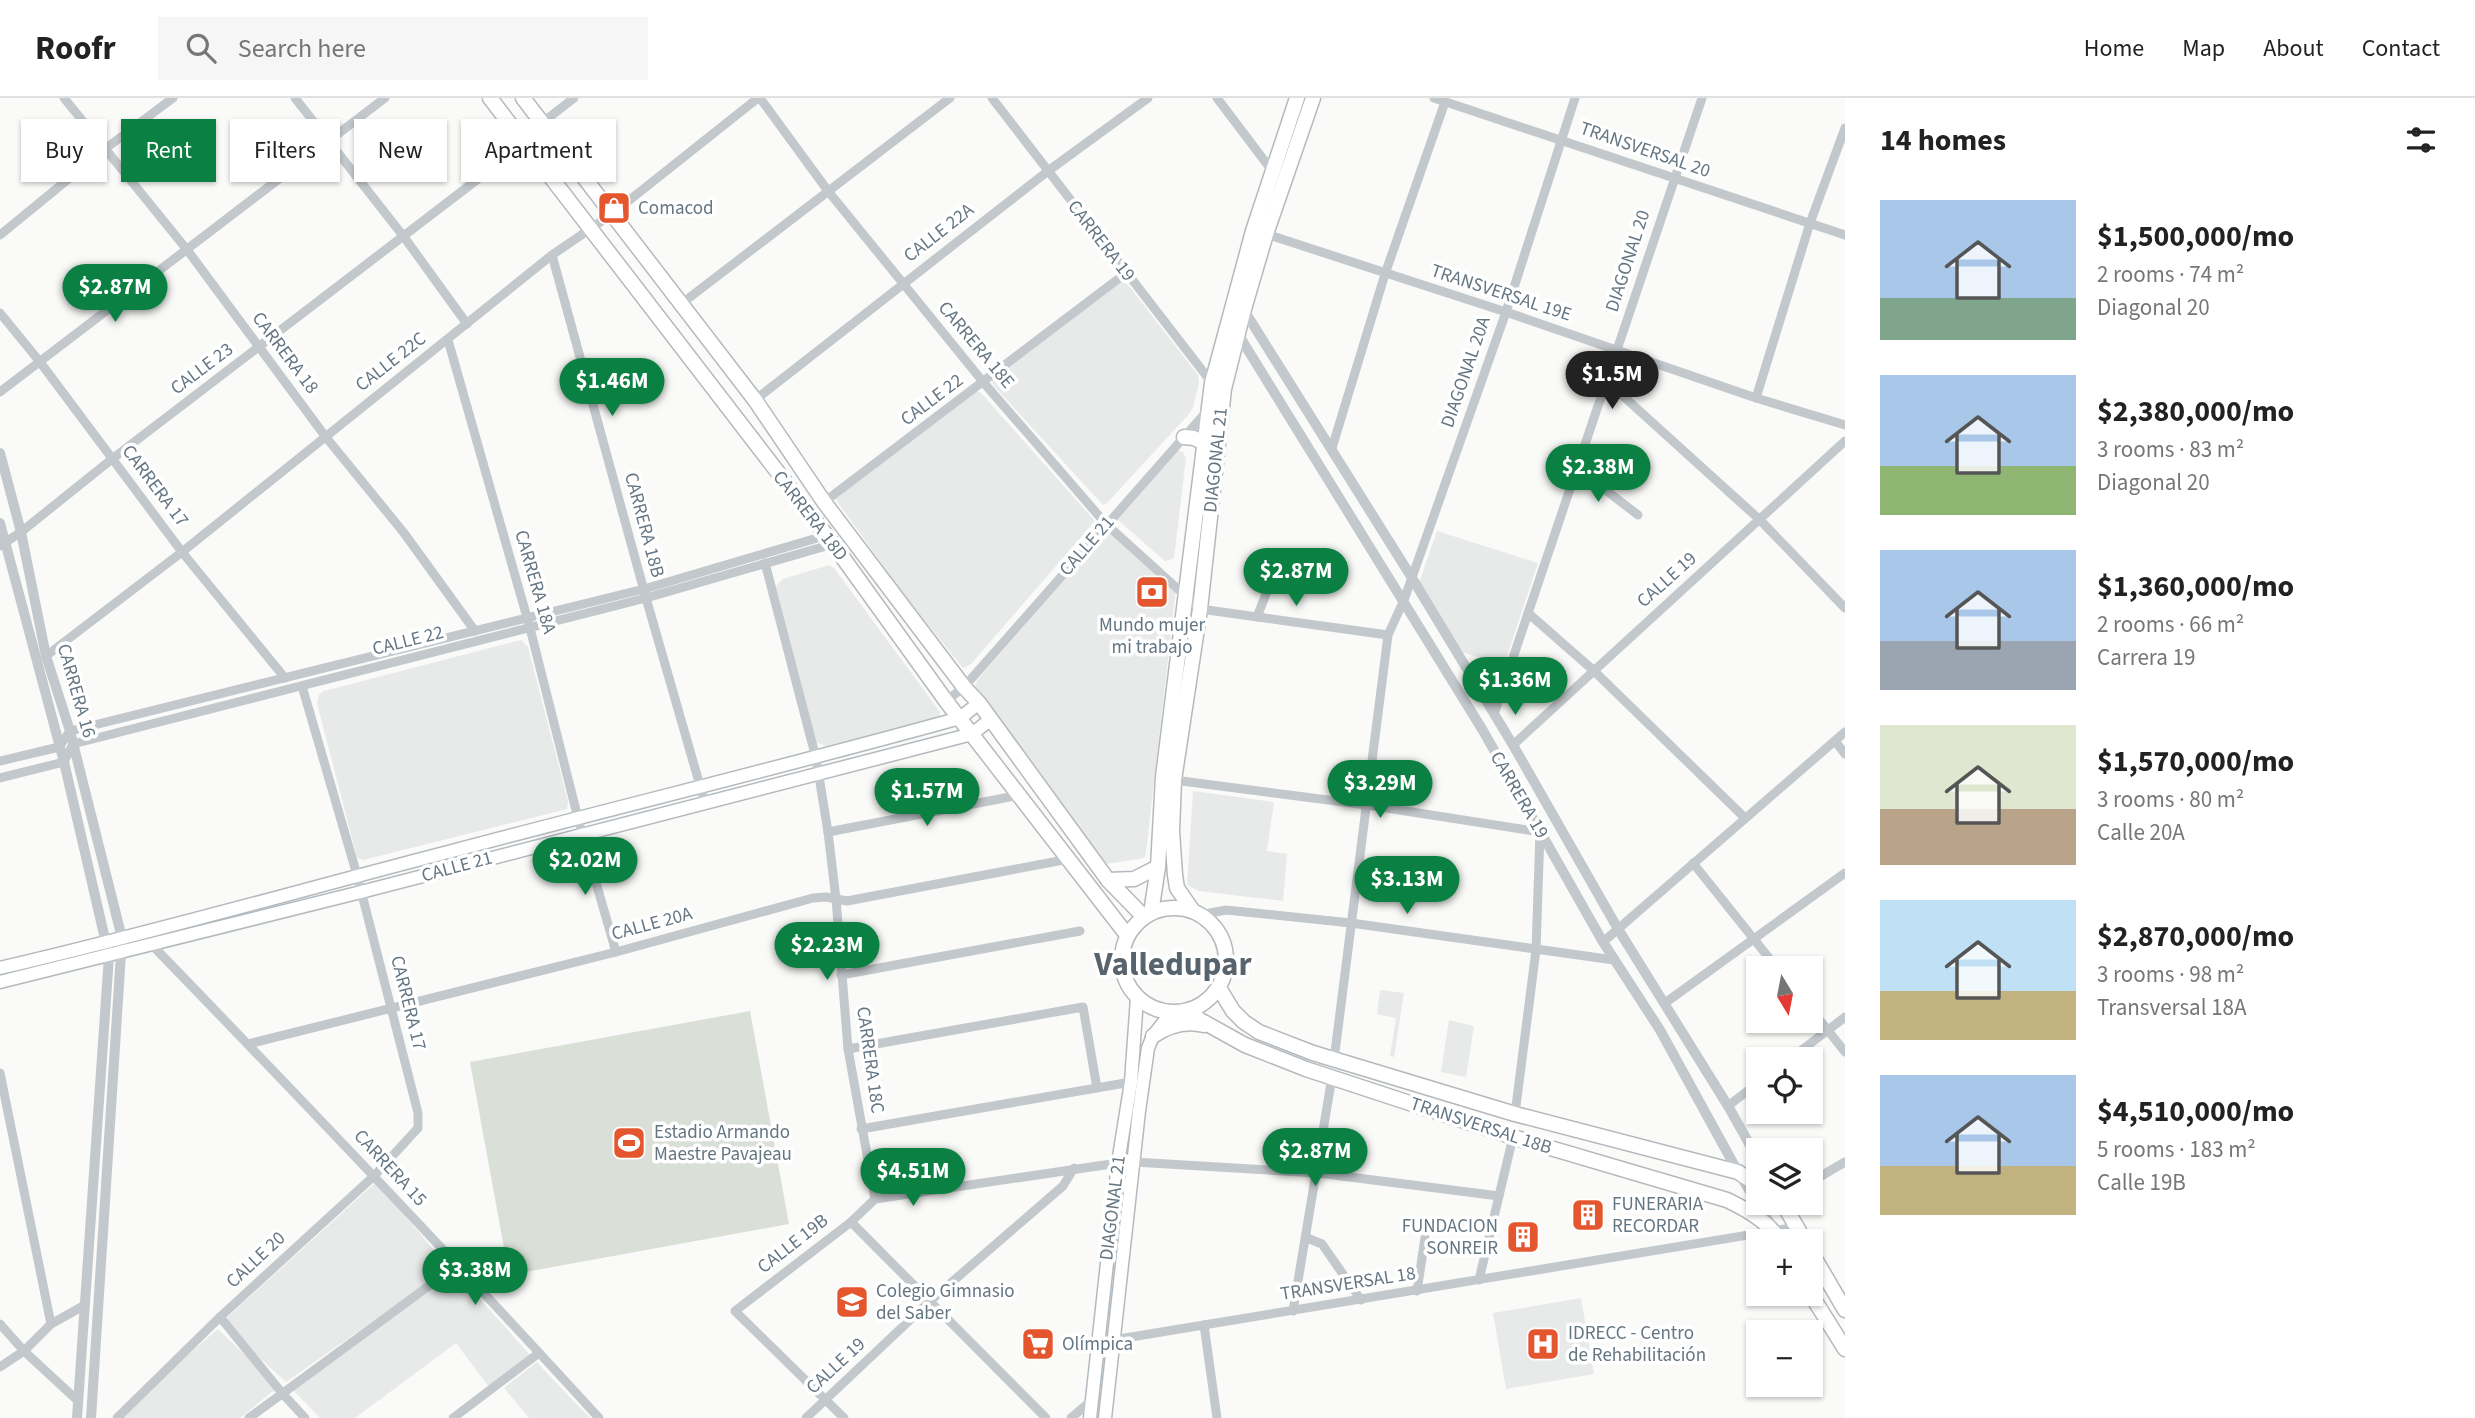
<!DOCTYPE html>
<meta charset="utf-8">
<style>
body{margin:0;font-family:"Source Sans 3",sans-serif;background:#f6f6f6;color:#222;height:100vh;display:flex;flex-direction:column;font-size:26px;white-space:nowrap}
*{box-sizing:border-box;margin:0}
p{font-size:23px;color:#767676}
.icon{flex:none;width:38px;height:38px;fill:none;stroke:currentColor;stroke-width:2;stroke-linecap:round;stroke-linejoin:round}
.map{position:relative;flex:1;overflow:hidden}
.panel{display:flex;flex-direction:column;background:#fff;width:630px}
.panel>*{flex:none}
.hud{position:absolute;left:21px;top:21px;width:665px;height:63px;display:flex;gap:14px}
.needle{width:46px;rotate:170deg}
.tools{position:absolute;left:1746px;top:858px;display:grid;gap:14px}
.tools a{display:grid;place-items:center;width:77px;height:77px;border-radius:0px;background:#fff;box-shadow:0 2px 5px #0004;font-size:35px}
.price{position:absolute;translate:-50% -60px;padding:0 16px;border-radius:24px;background:#0b8043;color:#fff;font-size:23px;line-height:46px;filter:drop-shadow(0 2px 4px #0008)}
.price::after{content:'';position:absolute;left:50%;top:42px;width:21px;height:16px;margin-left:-10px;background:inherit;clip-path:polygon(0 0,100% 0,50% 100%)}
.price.current{background:#222;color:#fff}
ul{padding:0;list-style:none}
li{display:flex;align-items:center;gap:21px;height:175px;padding:0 35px}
li span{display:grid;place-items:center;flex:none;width:196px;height:140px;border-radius:0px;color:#555}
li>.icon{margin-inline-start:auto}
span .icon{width:84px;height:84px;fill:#fffc;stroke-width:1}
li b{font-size:30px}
h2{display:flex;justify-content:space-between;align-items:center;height:84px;padding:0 35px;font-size:30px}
.chip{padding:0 24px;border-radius:0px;background:#fff;box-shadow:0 2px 5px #0004;font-size:24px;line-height:63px}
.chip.current{background:#0b8043;color:#fff}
header{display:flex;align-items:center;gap:42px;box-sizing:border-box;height:98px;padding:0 35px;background:#fff;border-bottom:2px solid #e0e0e0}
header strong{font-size:33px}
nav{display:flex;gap:38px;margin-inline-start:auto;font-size:24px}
.search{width:490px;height:63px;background:#f6f6f6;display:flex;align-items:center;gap:18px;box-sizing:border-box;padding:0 24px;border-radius:0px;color:#767676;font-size:26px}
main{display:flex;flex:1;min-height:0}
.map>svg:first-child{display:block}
.built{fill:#e8e9e9}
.park{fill:#dadfd7}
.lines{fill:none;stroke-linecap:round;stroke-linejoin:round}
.secondary-casing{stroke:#b3babf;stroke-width:15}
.primary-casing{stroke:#b5babe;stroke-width:17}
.trunk-casing{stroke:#b4b9bd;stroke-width:17}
.minor{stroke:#c3c8cc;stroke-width:9}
.tertiary{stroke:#c3c8cc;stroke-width:10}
.secondary{stroke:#fff;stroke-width:12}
.primary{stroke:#fff;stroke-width:14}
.trunk{stroke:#fff;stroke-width:14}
.labels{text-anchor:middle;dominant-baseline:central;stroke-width:7;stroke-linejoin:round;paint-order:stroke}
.street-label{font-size:19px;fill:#657683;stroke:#fff}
.poi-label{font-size:19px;fill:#657683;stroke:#fff;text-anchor:start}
.town-label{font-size:33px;font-weight:bold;fill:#57646e;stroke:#fff}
</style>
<header>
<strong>Roofr</strong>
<div class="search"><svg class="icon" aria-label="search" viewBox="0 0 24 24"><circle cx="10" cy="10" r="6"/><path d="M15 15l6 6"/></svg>Search here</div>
<nav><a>Home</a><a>Map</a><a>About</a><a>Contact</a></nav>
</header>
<main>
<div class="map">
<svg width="1845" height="1320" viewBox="0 0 1845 1320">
<rect width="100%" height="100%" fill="#fafaf8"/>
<g class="built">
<polygon points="1122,183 1129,188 1198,277 1199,285 1193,309 1189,316 1107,405 1103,407 995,289 991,282"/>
<polygon points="976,292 982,296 1095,423 971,566 963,570 904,497 834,399"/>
<polygon points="1176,352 1183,354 1186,360 1174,460 1165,463 1116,420"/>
<polygon points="1437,433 1538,465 1504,567 1461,554 1419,485"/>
<polygon points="1105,435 1109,435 1174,485 1176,491 1146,754 1145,759 1139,761 1105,766 973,593 978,581"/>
<polygon points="829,467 834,470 940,614 939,619 936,621 826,648 816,644 776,488 783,481"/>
<polygon points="521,542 528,549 568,703 567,711 363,762 357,760 317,605 319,596 324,593"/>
<polygon points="1193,693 1274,704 1267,753 1287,756 1283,803 1199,793 1187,787"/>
<polygon points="1380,892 1404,895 1394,959 1390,958 1396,920 1377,916"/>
<polygon points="1449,922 1474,928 1466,979 1441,974"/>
<polygon points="376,1084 449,1170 286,1284 221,1225"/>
<polygon points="456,1174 531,1258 489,1289 456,1245 355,1320 320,1320 293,1292"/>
<polygon points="1581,1200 1594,1276 1506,1291 1493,1215"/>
<polygon points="218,1231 278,1289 240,1320 118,1320 147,1291"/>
<polygon points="537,1264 544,1272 590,1320 529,1320 504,1290"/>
</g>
<polygon class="park" points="750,913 789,1126 509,1177 470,964"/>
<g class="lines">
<defs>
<g id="secondary">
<path d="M0 870C152 835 301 792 452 753 621 708 791 667 960 620L979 605"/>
<polyline points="0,884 361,794 972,636 991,621"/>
<polyline points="1090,1320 1118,1065 1131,984 1137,900"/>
<polyline points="1105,1320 1139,1013 1148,950 1153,938 1164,924 1177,915"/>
</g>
<g id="primary">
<polyline points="490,0 833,446 946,603 1127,837"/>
<polyline points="523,0 755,302 824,404 964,589 979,605 1108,782 1144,819"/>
</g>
<g id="trunk">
<polyline points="1184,339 1194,340 1204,345"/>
<polyline points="1108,782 1134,781 1158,769"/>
<circle cx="1174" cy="862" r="52"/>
<polyline points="1193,813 1177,790 1175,777 1172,733 1174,682 1200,511 1224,291 1244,211 1266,136 1313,0"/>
<polyline points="1151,815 1158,769 1163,679 1212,285 1253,133 1297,0"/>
<polyline points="1219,890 1233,913 1244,924 1259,934 1313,955 1515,1016 1738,1074 1759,1088"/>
<path d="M1189 913 1200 922 1245 947 1306 971 1513 1039 1727 1102C1746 1111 1770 1125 1780 1143"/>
<path d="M1153 938C1169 927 1185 922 1204 927"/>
<polyline points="1782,1104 1805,1143"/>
<polyline points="1811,1154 1845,1212"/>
<polyline points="1810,1195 1845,1251"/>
</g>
</defs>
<use href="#secondary" class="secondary-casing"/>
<use href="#primary" class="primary-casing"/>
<use href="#trunk" class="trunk-casing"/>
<g class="minor">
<polyline points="64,0 188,153 325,338 404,435 475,533"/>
<polyline points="295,0 404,139 467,226"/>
<polyline points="760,0 828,93 984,285 1106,426 1200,511 1388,537"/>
<polyline points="992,0 1212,285"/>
<polyline points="1217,0 1273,74"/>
<polyline points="1434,0 1845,137"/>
<polyline points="542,25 574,0"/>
<polyline points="1266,136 1506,214 1756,300 1845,327"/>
<polyline points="0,137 105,51 173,0"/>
<polyline points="552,157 646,500 705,705"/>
<polyline points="681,206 950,0"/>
<polyline points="0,215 40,264 182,454 285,580"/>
<polyline points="448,242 530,530 582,736 616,854"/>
<polyline points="1607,281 1612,288 1760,422 1845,510"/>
<polyline points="0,294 385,0"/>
<polyline points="1756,300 1810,125 1845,30"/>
<polyline points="755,302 1048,73 1148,0"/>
<polyline points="1332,350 1385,176 1445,4"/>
<polyline points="1577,370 1638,417"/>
<polyline points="824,404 1126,175"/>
<polyline points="0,448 21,434 112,361 525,45"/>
<polyline points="765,465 816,660 828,734 836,801 848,951 875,1101"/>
<polyline points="1528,515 1593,572 1744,719"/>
<polyline points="1257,519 1268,491 1273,456"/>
<polyline points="46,558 182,454 552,157 612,116 758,0"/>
<polyline points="946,603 964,589 1208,312"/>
<polyline points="1494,616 1702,0"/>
<polyline points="1835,643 1845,656"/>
<polyline points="1513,647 1845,343"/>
<polyline points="0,663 59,649 70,633 644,491 824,438"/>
<polyline points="0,680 64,664 73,646 646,500 833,446"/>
<polyline points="1174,682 1367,707 1540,734 1536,852 1515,1016"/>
<polyline points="828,734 1020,697"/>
<polyline points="1693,765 1777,870"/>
<polyline points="1200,817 1226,812 1351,825 1614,862"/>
<polyline points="1603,844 1845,634"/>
<path d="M152 847C303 1003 453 1160 599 1320"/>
<polyline points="841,877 1080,833"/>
<polyline points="1665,905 1845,775"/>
<polyline points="1811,911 1845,954"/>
<polyline points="248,946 616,854 813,800 826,799 847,803 1069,761"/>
<polyline points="848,951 1083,909 1097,990"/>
<polyline points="1790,961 1845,919"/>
<polyline points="1334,962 1388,537 1404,502 1506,214 1575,0"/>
<polyline points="0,975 51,1226"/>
<polyline points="1728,1008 1759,984"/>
<polyline points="861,1031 1131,984"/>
<polyline points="1134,1064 1318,1075 1499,1098"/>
<polyline points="1811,1084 1845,1064"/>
<polyline points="851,1124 1046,1320"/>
<polyline points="1307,1140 1322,1146 1361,1202"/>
<polyline points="1479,1182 1513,1039"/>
<polyline points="1417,1193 1425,1140"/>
<polyline points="1293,1213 1332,979"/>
<polyline points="220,1219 282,1295 305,1320"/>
<polyline points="0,1226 24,1253 78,1303"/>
<polyline points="1204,1227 1217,1320"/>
<polyline points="1113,1242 1797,1129"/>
<polyline points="0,1269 24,1253 51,1226 85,1207"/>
<polyline points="117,1320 220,1219 375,1077 418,1030 418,1015 357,777 302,588"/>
<polyline points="249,1320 456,1168"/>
<polyline points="453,1320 539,1255"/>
<polyline points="806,1320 930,1203 1063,1088 1074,1070"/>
<polyline points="844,1320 735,1213 851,1124 875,1101 1118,1065"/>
<polyline points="1071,1320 1090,1304"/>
</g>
<g class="tertiary">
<polyline points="1242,209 1412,480 1513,647 1618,831 1728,1008 1759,1063"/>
<polyline points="1235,231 1482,631 1603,844 1660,932 1738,1074 1771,1127"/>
<polyline points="0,355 21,434 46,558 70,633 122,840 91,1320"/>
<polyline points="0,425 64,664 109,858 77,1320"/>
</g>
<use href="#secondary" class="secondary"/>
<use href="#primary" class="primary"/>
<use href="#trunk" class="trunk"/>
</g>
<defs>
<symbol id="shop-square" viewBox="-11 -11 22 22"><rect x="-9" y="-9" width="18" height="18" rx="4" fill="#e4572e" stroke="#fff"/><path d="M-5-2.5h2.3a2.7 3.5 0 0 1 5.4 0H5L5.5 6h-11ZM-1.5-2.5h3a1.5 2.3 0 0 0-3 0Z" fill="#fff"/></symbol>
<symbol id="bank-square" viewBox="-11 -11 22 22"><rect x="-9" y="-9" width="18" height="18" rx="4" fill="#e4572e" stroke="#fff"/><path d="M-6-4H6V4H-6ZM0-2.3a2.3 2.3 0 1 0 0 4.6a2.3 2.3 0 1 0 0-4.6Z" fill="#fff"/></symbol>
<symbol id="stadium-square" viewBox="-11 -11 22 22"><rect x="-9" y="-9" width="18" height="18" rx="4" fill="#e4572e" stroke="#fff"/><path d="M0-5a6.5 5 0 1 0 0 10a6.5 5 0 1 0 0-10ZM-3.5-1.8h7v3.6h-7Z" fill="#fff"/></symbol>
<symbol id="building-square" viewBox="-11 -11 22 22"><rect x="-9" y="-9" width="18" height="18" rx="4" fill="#e4572e" stroke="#fff"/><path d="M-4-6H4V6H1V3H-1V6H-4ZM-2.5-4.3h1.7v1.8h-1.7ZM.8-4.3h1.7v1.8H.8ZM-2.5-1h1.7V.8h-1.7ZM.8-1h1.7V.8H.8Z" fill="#fff"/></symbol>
<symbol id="school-square" viewBox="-11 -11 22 22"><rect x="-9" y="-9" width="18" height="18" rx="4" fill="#e4572e" stroke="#fff"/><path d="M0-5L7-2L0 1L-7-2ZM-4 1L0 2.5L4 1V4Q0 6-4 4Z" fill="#fff"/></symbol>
<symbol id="supermarket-square" viewBox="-11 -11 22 22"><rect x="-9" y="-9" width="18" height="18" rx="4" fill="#e4572e" stroke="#fff"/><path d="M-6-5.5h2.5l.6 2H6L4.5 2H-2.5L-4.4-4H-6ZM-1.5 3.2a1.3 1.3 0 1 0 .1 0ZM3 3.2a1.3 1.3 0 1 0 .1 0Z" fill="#fff"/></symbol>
<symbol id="hospital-square" viewBox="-11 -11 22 22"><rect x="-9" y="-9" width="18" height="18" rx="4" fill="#e4572e" stroke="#fff"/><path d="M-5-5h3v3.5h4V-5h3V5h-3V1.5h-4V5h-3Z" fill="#fff"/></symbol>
</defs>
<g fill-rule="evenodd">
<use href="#shop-square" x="595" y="91" width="38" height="38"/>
<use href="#bank-square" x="1133" y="475" width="38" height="38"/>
<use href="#stadium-square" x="610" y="1026" width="38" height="38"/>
<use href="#building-square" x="1569" y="1098" width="38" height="38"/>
<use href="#building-square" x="1504" y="1120" width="38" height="38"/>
<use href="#school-square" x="833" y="1185" width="38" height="38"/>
<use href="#supermarket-square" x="1019" y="1227" width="38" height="38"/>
<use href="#hospital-square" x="1524" y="1227" width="38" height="38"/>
</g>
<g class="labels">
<g class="street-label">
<text transform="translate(1645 52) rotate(19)">TRANSVERSAL 20</text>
<text transform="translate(939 135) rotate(-38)">CALLE 22A</text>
<text transform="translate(1101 143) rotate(52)">CARRERA 19</text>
<text transform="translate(1628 163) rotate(-72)">DIAGONAL 20</text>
<text transform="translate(1501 195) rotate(18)">TRANSVERSAL 19E</text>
<text transform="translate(976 247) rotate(50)">CARRERA 18E</text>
<text transform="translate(285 255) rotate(53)">CARRERA 18</text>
<text transform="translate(391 264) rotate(-38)">CALLE 22C</text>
<text transform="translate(202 271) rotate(-37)">CALLE 23</text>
<text transform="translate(1466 274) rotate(-71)">DIAGONAL 20A</text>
<text transform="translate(932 302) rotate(-37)">CALLE 22</text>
<text transform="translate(1216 362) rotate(-84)">DIAGONAL 21</text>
<text transform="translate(155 388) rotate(53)">CARRERA 17</text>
<text transform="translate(810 418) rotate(52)">CARRERA 18D</text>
<text transform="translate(644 427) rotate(75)">CARRERA 18B</text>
<text transform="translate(1087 448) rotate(-49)">CALLE 21</text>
<text transform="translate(1667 482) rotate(-42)">CALLE 19</text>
<text transform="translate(535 484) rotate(74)">CARRERA 18A</text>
<text transform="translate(408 543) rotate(-14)">CALLE 22</text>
<text transform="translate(76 593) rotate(74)">CARRERA 16</text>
<text transform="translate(1519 697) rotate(60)">CARRERA 19</text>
<text transform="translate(457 769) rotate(-15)">CALLE 21</text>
<text transform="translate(652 826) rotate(-15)">CALLE 20A</text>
<text transform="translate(408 905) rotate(76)">CARRERA 17</text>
<text transform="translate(870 962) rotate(82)">CARRERA 18C</text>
<text transform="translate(1481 1028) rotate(18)">TRANSVERSAL 18B</text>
<text transform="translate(390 1070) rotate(47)">CARRERA 15</text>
<text transform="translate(1113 1110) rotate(-83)">DIAGONAL 21</text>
<text transform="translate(793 1146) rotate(-38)">CALLE 19B</text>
<text transform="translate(256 1162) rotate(-43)">CALLE 20</text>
<text transform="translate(1348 1186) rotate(-9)">TRANSVERSAL 18</text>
<text transform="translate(836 1268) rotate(-43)">CALLE 19</text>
</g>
<g class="poi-label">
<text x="638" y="110">Comacod</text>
<text x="1152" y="527" text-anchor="middle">Mundo mujer<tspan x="1152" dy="22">mi trabajo</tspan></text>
<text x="654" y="1034">Estadio Armando<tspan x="654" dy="22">Maestre Pavajeau</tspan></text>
<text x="1612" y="1106">FUNERARIA<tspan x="1612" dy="22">RECORDAR</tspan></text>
<text x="1498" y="1128" text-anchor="end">FUNDACION<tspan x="1498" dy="22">SONREIR</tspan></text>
<text x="876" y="1193">Colegio Gimnasio<tspan x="876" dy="22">del Saber</tspan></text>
<text x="1568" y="1235">IDRECC - Centro<tspan x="1568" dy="22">de Rehabilitación</tspan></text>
<text x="1062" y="1246">Olímpica</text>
</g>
<g class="town-label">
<text x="1173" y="866">Valledupar</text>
</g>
</g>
</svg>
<div class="tools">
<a><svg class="needle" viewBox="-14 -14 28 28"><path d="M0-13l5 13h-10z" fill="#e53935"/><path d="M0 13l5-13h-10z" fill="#767676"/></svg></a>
<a><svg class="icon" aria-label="locate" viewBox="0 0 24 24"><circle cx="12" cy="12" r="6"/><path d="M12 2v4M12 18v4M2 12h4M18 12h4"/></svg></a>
<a><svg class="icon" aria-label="layers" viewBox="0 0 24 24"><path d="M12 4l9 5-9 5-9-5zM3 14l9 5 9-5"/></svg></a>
<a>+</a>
<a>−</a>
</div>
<b class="price" style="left:115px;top:226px">$2.87M</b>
<b class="price current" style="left:1612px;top:313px">$1.5M</b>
<b class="price" style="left:612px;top:320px">$1.46M</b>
<b class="price" style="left:1598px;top:406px">$2.38M</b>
<b class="price" style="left:1296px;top:510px">$2.87M</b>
<b class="price" style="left:1515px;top:619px">$1.36M</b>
<b class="price" style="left:1380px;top:722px">$3.29M</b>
<b class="price" style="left:927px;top:730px">$1.57M</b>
<b class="price" style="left:585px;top:799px">$2.02M</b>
<b class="price" style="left:1407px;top:818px">$3.13M</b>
<b class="price" style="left:827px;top:884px">$2.23M</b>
<b class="price" style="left:1315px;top:1090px">$2.87M</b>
<b class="price" style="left:913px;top:1110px">$4.51M</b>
<b class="price" style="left:475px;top:1209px">$3.38M</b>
<div class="hud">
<a class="chip">Buy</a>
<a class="chip current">Rent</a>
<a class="chip">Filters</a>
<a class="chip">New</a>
<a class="chip">Apartment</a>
</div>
</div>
<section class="panel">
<h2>14 homes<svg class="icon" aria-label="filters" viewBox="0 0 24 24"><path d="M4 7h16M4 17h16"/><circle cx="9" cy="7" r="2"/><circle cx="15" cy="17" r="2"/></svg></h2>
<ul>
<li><span style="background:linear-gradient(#a9c7e8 70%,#7fa58c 0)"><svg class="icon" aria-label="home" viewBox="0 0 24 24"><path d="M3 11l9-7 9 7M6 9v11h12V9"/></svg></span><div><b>$1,500,000/mo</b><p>2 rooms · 74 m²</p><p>Diagonal 20</p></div></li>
<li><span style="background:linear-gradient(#a9c7e8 65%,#8fb573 0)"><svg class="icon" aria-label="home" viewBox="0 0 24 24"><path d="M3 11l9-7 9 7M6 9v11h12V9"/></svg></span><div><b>$2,380,000/mo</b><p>3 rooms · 83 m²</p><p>Diagonal 20</p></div></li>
<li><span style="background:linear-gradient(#a9c7e8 65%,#9aa5b1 0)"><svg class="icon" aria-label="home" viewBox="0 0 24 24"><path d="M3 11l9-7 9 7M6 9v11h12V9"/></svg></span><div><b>$1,360,000/mo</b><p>2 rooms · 66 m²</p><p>Carrera 19</p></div></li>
<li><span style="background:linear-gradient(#dfe7d0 60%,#b9a48a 0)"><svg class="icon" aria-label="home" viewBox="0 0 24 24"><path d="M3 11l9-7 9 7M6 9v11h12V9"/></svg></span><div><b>$1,570,000/mo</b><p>3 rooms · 80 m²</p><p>Calle 20A</p></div></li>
<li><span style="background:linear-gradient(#bfe0f5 65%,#c2b280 0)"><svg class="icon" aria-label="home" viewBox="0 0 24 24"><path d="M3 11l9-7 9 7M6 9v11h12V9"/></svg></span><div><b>$2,870,000/mo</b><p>3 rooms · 98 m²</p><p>Transversal 18A</p></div></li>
<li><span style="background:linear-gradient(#a9c7e8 65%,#c2b280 0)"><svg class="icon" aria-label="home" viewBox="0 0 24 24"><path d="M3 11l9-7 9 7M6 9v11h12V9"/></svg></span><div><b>$4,510,000/mo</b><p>5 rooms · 183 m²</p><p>Calle 19B</p></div></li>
</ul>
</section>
</main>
